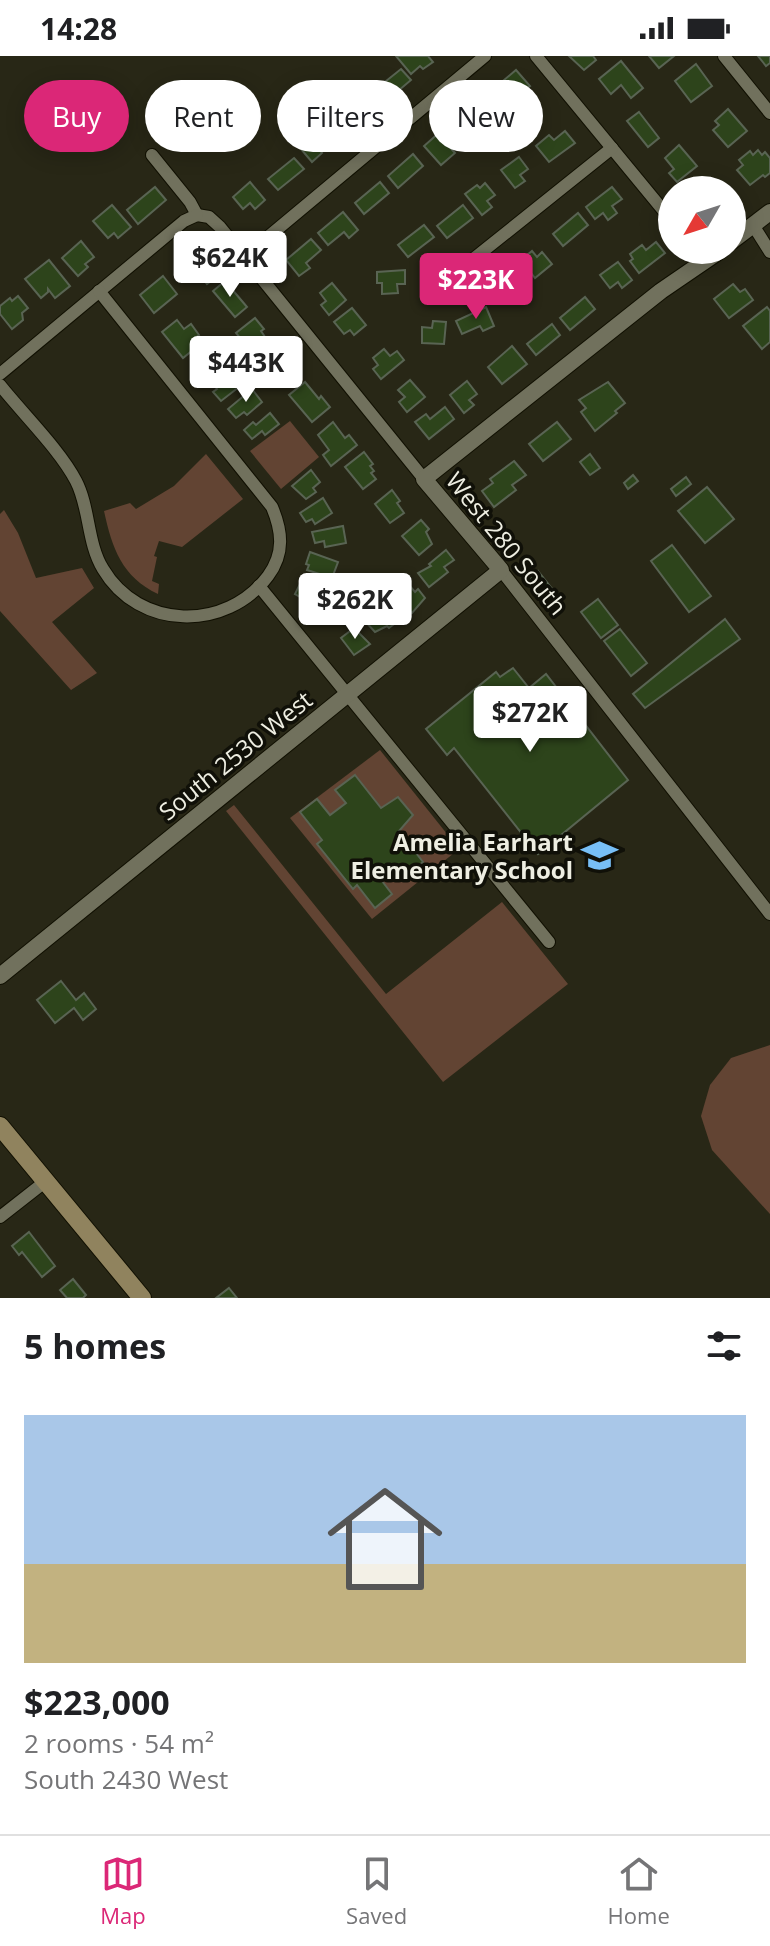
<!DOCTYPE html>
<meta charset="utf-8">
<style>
body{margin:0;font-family:"Open Sans",sans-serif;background:#f2f2f2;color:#202124;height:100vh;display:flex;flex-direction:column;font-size:30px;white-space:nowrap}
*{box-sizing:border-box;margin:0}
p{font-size:26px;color:#757577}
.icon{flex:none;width:44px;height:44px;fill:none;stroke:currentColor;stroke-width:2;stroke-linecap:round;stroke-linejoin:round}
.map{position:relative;height:1242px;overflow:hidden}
.details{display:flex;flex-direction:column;background:#fff;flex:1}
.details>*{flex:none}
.top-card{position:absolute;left:24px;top:24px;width:722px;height:72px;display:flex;gap:16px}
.needle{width:52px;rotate:231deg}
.tools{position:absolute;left:658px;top:120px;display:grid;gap:16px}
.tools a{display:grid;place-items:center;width:88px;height:88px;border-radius:50%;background:#fff;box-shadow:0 4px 20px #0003;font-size:40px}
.price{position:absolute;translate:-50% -68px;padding:0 18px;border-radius:8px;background:#fff;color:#222;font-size:26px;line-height:52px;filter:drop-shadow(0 2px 4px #0008)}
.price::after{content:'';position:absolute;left:50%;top:48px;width:24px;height:18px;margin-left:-12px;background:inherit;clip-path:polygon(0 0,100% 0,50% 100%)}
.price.on{background:#db2777;color:#fff}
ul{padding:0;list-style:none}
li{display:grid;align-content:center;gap:16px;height:424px;padding:0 24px}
li span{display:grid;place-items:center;height:248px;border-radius:0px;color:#555}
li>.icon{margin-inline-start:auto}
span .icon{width:144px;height:144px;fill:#fffc;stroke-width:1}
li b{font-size:34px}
h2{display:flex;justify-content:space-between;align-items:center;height:96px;padding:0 24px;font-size:34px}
.pill{padding:0 28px;border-radius:36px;background:#fff;box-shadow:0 4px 20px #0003;font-size:28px;line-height:72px}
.pill.on{background:#db2777;color:#fff}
.status{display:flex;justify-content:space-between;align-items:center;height:56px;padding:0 40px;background:#fff;direction:ltr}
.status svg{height:22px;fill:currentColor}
.dock{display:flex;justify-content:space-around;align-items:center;height:112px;border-top:2px solid #e0e0e0;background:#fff;font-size:22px;color:#757577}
.dock a{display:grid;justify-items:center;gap:4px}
.dock .on{color:#db2777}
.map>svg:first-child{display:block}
.green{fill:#624433}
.building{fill:#2d441b;stroke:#596453;stroke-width:2}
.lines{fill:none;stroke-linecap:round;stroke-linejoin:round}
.minor-casing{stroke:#111002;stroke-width:14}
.tertiary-casing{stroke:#111002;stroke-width:18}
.secondary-casing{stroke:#111002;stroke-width:20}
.minor{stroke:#71715d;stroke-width:12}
.tertiary{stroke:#71715d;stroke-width:16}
.secondary{stroke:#90835e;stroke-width:18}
.labels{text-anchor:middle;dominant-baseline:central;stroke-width:7;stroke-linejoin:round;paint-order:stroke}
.street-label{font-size:24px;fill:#eeeee2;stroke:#101008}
.poi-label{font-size:24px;font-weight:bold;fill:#eeeee2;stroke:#101008;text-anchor:end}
</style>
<div class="status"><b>14:28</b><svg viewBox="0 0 49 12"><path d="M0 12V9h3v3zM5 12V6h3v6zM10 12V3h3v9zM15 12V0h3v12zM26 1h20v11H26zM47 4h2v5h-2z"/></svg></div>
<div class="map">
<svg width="770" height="1242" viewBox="0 0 770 1242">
<rect width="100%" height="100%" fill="#282716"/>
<g class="green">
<polygon points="290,365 319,401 281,433 250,395"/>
<path d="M206 398 243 443 182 491 159 485 154 500 157 501 152 525 159 528 158 538C122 521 112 492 104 455L130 447 136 453 174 430Z"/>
<polygon points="4,454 18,477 36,522 82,512 94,532 52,566 97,617 71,634 0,555 0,458"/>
<polygon points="380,694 459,793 372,863 290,762"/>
<polygon points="234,749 386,938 502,846 568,928 443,1026 226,755"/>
<polygon points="770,989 770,1158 712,1094 701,1060 710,1029 731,1002"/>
</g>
<g class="building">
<polygon points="396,0 428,0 433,6 423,13 420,10 411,18"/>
<polygon points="569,0 593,0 596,4 584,14"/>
<polygon points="649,0 674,0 659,12"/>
<polygon points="758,0 770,0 770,7 766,10"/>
<polygon points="621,5 643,32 631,42 621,29 611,38 599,23"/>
<polygon points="696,8 712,30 691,46 675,25"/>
<polygon points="401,13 411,24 385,46 375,34"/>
<polygon points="516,14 530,30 519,38 515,34 501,46 491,35"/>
<polygon points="366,42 376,54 350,74 340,62"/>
<polygon points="728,53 747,75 728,91 713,74 719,69 715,65"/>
<polygon points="467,55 472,61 479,55 489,66 472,81 457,63"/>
<polygon points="639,56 659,82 648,91 627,65"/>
<polygon points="449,68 459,80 448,89 455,97 441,109 424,90"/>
<polygon points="526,68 536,80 529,86 519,74"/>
<polygon points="315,71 327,85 318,92 322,97 312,106 296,87"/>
<polygon points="565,75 575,87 549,106 536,90 549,79 554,84"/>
<polygon points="679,89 697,110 677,126 669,117 674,113 665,102"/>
<polygon points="758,94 762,99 765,96 770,102 770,117 765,121 763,119 750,129 737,114 743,109 739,104 750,95 753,99"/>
<polygon points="413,98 423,110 398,132 388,120"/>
<polygon points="519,101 528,113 520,119 525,125 515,132 501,114"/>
<polygon points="294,102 304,113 278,134 268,123"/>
<polygon points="250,126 265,144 255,153 250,147 243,153 233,141"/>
<polygon points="380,126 389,137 364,158 355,147"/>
<polygon points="721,126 728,134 711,134"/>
<polygon points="485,127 495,139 487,145 492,151 482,159 465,138 477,129 480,132"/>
<polygon points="155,131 166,144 138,168 127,154"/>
<polygon points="612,131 622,143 612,150 617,157 608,164 603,157 595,163 586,151"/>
<polygon points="112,149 131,171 118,182 114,177 108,182 93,165"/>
<polygon points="463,149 473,162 447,182 437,170"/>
<polygon points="343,156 358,174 349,182 344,176 328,189 318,177"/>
<polygon points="578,157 588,169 563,190 553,178"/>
<polygon points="424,169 434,181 408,201 398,189"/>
<polygon points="311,183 321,194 306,207 310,212 299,220 286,204"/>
<polygon points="81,185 94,201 85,208 88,211 78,220 62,202"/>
<polygon points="656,186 665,197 639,217 630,205 633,203 630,198 642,189 646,194"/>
<polygon points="199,192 220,218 207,228 187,202"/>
<polygon points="532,195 537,201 542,196 552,208 535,222 521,204"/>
<polygon points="49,204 70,230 55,242 48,233 48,236 41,242 25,223"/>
<polygon points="618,206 632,224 622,232 618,226 610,232 600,219"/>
<polygon points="513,210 527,228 510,242 500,229 508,224 503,218"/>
<polygon points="405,214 405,228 397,228 398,237 382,238 382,227 377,227 377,216"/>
<polygon points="163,220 177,238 154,257 140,239"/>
<polygon points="225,225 247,251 235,261 213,235"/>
<polygon points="332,227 346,244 329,259 321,249 326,245 320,237"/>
<polygon points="733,228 740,236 745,233 753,244 729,262 714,243"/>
<polygon points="18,240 28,252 22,257 23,264 12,273 0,258 0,250 10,242 12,245"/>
<polygon points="585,241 595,253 570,274 560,262"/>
<polygon points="486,251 494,270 483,275 480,270 462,278 456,265"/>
<polygon points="767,251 770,255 770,286 762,293 743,270"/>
<polygon points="352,252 366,269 354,279 350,274 344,278 334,266"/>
<polygon points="255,262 264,273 261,275 265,281 262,283 266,289 254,299 236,277"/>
<polygon points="177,264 184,273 191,268 199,279 194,283 199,289 183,302 162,276"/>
<polygon points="433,265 446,266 444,288 422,287 422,271 432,272"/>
<polygon points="552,268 560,279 536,299 527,288"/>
<polygon points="512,290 527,308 502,328 488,311"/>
<polygon points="384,293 390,300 397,295 404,304 381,323 373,313 378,309 373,302"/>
<polygon points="210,294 223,309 207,322 192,308"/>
<polygon points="234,314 244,327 221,345 213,336 217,333 214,329"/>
<polygon points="410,324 425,341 407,356 399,346 405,341 398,334"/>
<polygon points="467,325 477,338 469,344 474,349 464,357 450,339"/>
<polygon points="305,326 319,343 321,340 330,351 312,366 289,339"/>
<polygon points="608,326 625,347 615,355 617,357 595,375 581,356 586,352 579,344"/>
<polygon points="252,333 262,346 247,359 244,356 236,362 228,353"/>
<polygon points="445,351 454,363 429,383 415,366 426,358 430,363"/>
<polygon points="270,357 279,368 265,379 262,375 252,383 244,374 253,366 256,369"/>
<polygon points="333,366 345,382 349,379 357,389 331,410 323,399 329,394 318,379"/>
<polygon points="557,366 571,383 543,405 529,388"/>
<polygon points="364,396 373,408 370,410 374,415 371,417 376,423 363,433 345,411"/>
<polygon points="590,398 600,412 590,419 580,406"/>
<polygon points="514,405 526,419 512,429 516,434 494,451 482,435 493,427 490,423"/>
<polygon points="311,414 320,426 313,432 316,436 306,443 292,430"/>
<polygon points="633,419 638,425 628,433 624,427"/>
<polygon points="686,421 691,428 676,440 671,433"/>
<polygon points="707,431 734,463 705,487 678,455"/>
<polygon points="392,434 400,445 397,447 404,457 390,467 375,448"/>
<polygon points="323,442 332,457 315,468 312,463 306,466 300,457"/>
<polygon points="421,464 429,473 426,476 432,488 419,499 402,480"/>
<polygon points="343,470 346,487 325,491 324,485 315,487 312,476"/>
<polygon points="672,489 711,540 689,556 651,505"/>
<polygon points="446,494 454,504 444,511 448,516 429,531 418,517 431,510 429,508"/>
<polygon points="310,496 338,506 332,522 307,514 309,509 306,508"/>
<polygon points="538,515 558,540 547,549 527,524"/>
<polygon points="304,520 324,533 314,549 295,538"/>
<polygon points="408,528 415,536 418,533 425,542 412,557 397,538"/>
<polygon points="598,543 618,569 601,582 581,556"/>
<polygon points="382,546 398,565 389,572 387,570 375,576 363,563"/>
<polygon points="725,563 740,583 645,652 633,638"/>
<polygon points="354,572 370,588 354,599 341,582"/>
<polygon points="620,573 647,607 631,620 604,585"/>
<polygon points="513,612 529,632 546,618 628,724 538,798 454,692 447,699 426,673 496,616 500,621"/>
<polygon points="355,719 381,752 398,741 413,759 399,775 423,806 406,819 400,812 382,825 392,838 375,852 357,829 353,833 317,788 322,784 300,756 317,743 330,759 346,747 335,734"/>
<polygon points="61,925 76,944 84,937 96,953 83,964 74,952 55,967 37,944"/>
<polygon points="29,1176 55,1210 42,1221 22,1196 19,1199 12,1190"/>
<polygon points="73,1223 86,1239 83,1242 67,1242 60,1234"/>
<polygon points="229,1232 237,1242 216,1242"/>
</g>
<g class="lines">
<defs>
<g id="minor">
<polyline points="536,0 672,165"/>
<polyline points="724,0 770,57"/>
<polyline points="152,99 190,146 197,159"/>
<polyline points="197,159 209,161 220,171 424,423"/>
<polyline points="753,169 770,196"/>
<polyline points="244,201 485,0"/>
<polyline points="447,224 612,92"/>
<polyline points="0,318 184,165 197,159"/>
<path d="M0 329C23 358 60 394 76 425 90 452 87 487 103 513 139 574 226 576 268 520 285 497 282 475 272 451L99 235"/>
<polyline points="501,514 770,858"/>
<polyline points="259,530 549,886"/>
<polyline points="0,1161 46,1125"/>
</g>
<g id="tertiary">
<polyline points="732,185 770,156"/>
<polyline points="0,920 501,514 424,423 661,235 721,194"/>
</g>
<polyline id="secondary" points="0,1070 142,1242"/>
</defs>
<use href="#minor" class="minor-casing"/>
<use href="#tertiary" class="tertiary-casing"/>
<use href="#secondary" class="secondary-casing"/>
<use href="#minor" class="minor"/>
<use href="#tertiary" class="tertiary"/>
<use href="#secondary" class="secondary"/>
</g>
<defs>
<symbol id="school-bare" viewBox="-9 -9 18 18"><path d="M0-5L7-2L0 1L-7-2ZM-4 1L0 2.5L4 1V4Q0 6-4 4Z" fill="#77bff7" stroke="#101008" stroke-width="2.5" paint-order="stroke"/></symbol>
</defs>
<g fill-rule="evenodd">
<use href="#school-bare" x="574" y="774" width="51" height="51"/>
</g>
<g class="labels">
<g class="street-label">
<text transform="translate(507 487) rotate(51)">West 280 South</text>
<text transform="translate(235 699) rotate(-39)">South 2530 West</text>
</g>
<g class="poi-label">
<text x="573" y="785">Amelia Earhart<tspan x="573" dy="28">Elementary School</tspan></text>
</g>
</g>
</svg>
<div class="tools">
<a><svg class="needle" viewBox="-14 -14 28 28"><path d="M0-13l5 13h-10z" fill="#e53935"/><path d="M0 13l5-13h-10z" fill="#757577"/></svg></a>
</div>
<b class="price" style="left:230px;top:243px">$624K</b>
<b class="price on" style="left:476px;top:265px">$223K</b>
<b class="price" style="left:246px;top:348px">$443K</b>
<b class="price" style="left:355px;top:585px">$262K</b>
<b class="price" style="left:530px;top:698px">$272K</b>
<div class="top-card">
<a class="pill on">Buy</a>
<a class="pill">Rent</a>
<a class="pill">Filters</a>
<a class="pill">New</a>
</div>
</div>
<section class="details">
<h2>5 homes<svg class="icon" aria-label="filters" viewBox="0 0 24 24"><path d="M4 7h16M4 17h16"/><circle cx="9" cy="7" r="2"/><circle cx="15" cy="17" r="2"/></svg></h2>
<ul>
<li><span style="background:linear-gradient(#a9c7e8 60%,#c2b280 0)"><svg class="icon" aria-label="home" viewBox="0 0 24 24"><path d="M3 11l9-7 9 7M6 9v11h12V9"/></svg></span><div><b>$223,000</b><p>2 rooms · 54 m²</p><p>South 2430 West</p></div></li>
</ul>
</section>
<nav class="dock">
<a class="on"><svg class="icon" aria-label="map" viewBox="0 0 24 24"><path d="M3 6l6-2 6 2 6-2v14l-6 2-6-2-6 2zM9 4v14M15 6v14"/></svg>Map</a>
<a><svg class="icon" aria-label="saved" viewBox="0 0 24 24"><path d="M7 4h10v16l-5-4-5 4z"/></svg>Saved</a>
<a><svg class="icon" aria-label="home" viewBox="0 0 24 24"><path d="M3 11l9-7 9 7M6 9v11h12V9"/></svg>Home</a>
</nav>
